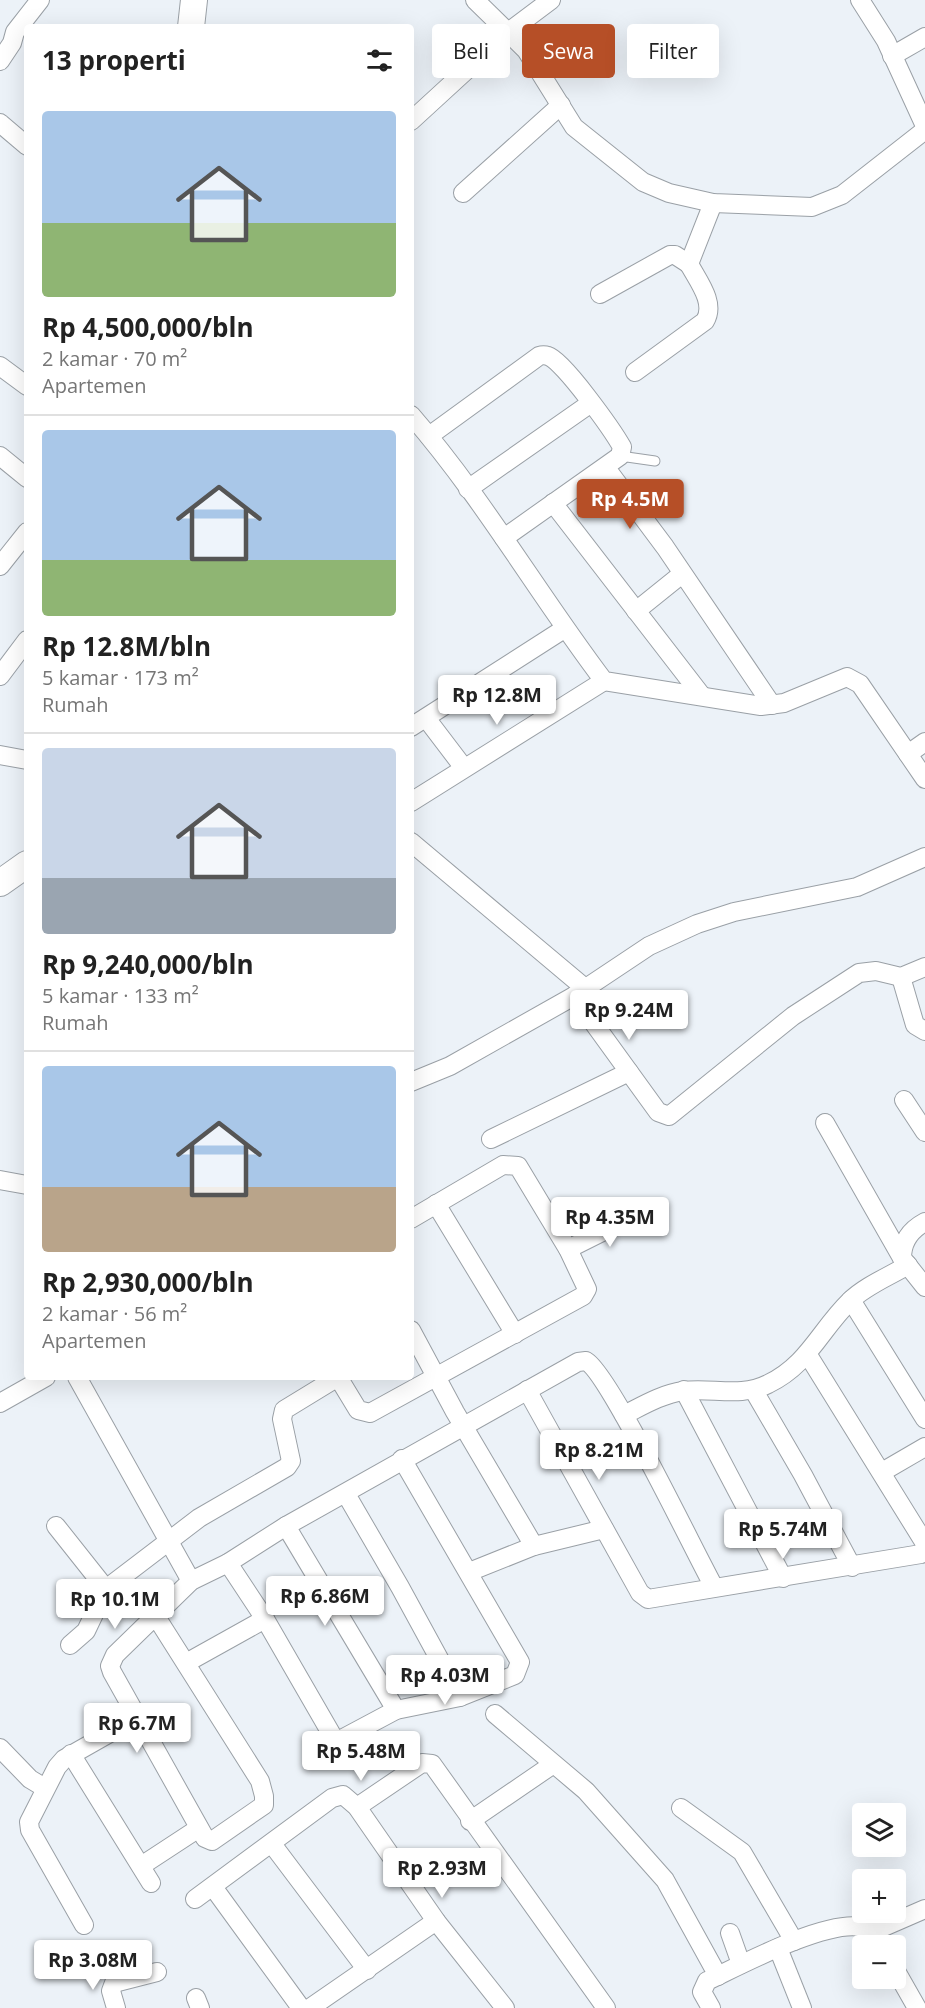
<!DOCTYPE html>
<html lang="id">
<meta charset="utf-8">
<style>
body{margin:0;font-family:"Open Sans",sans-serif;background:#f6f6f6;color:#222;height:100vh;display:flex;flex-direction:column;font-size:22px;white-space:nowrap}
*{box-sizing:border-box;margin:0}
p{font-size:20px;color:#767676}
.icon{flex:none;width:33px;height:33px;fill:none;stroke:currentColor;stroke-width:2;stroke-linecap:round;stroke-linejoin:round}
.map{position:relative;flex:1;overflow:hidden}
.details{position:absolute;left:24px;top:24px;width:390px;height:1356px;display:flex;flex-direction:column;background:#fff;border-radius:6px;box-shadow:0 6px 24px #0002}
.details>*{flex:none}
.guide{position:absolute;left:432px;top:24px;width:402px;height:54px;display:flex;gap:12px}
.buttons{position:absolute;left:852px;top:1803px;display:grid;gap:12px}
.buttons a{display:grid;place-items:center;width:54px;height:54px;border-radius:6px;background:#fff;box-shadow:0 6px 24px #0002;font-size:30px}
.price{position:absolute;translate:-50% -51px;padding:0 14px;border-radius:6px;background:#fff;color:#222;font-size:20px;line-height:39px;filter:drop-shadow(0 2px 3px #0008)}
.price::after{content:'';position:absolute;left:50%;top:36px;width:18px;height:14px;margin-left:-9px;background:inherit;clip-path:polygon(0 0,100% 0,50% 100%)}
.price.on{background:#b64f27;color:#fff}
ul{padding:0;list-style:none}
li{display:grid;align-content:center;gap:12px;height:318px;padding:0 18px}
li+li{border-top:2px solid #e0e0e0}
li span{display:grid;place-items:center;height:186px;border-radius:6px;color:#555}
li>.icon{margin-inline-start:auto}
span .icon{width:108px;height:108px;fill:#fffc;stroke-width:1}
li b{font-size:26px}
h2{display:flex;justify-content:space-between;align-items:center;height:72px;padding:0 18px;font-size:26px}
.pill{padding:0 21px;border-radius:6px;background:#fff;box-shadow:0 6px 24px #0002;font-size:21px;line-height:54px}
.pill.on{background:#b64f27;color:#fff}
.map>svg:first-child{display:block}
.lines{fill:none;stroke-linecap:round;stroke-linejoin:round}
.lane-casing{stroke:#9aa0a6;stroke-width:11}
.street-casing{stroke:#9aa0a6;stroke-width:20}
.secondary-casing{stroke:#9aa0a6;stroke-width:28}
.lane{stroke:#fff;stroke-width:9}
.street{stroke:#fff;stroke-width:18}
.secondary{stroke:#fff;stroke-width:26}
</style>
<div class="map">
<svg width="925" height="2008" viewBox="0 0 925 2008">
<rect width="100%" height="100%" fill="#ecf2f8"/>
<g class="lines">
<defs>
<polyline id="lane" points="620,456 655,461"/>
<g id="street">
<polyline points="475,0 526,50 574,127 643,182 669,193 713,203 812,207 842,195 925,130"/>
<polyline points="860,0 886,41 925,126"/>
<polyline points="892,56 925,37"/>
<polyline points="0,61 12,43 15,32 40,0"/>
<polyline points="411,121 507,33 551,0"/>
<polyline points="0,123 27,146"/>
<polyline points="463,193 561,105"/>
<polyline points="600,294 670,255 675,255 689,264"/>
<polyline points="0,366 27,386"/>
<path d="M635 372 705 321C716 303 698 281 689 264L713 203"/>
<path d="M411 415C483 498 538 594 604 681L761 706 784 703 847 677 860 684 925 779"/>
<path d="M429 436 539 356C542 355 545 355 548 356 563 360 613 431 622 447L620 456 504 538"/>
<polyline points="0,456 27,478"/>
<polyline points="606,468 665,547 772,705"/>
<polyline points="468,489 591,403"/>
<polyline points="553,503 702,696"/>
<polyline points="0,566 27,532"/>
<polyline points="636,611 682,574"/>
<polyline points="0,676 27,640"/>
<polyline points="426,718 464,768"/>
<polyline points="411,727 564,629"/>
<polyline points="908,754 925,742"/>
<polyline points="0,755 27,760"/>
<polyline points="411,802 604,681"/>
<polyline points="411,842 586,989"/>
<polyline points="901,977 915,1025 925,1031"/>
<polyline points="574,996 658,1112 669,1116 793,1016 859,973 876,971 901,977 925,967"/>
<polyline points="411,1082 450,1066 574,996 649,946 697,924 734,912 857,887 925,857"/>
<polyline points="904,1100 925,1132"/>
<polyline points="825,1123 902,1258"/>
<polyline points="491,1139 629,1072"/>
<polyline points="0,1180 27,1185"/>
<polyline points="436,1204 515,1334"/>
<path d="M925 1222C910 1230 902 1242 902 1258L925 1287"/>
<polyline points="568,1249 636,1215"/>
<polyline points="851,1300 925,1419"/>
<polyline points="411,1330 455,1412 534,1546"/>
<polyline points="77,1377 191,1581"/>
<polyline points="527,1390 640,1593 648,1599 921,1554 925,1550 924,1542 808,1355"/>
<polyline points="684,1390 783,1578"/>
<polyline points="754,1391 803,1475 852,1567"/>
<polyline points="0,1403 46,1377"/>
<path d="M624 1415C642 1406 662 1394 683 1391 711 1387 741 1398 768 1384 808 1365 820 1330 850 1301 865 1286 890 1276 908 1265"/>
<polyline points="882,1472 925,1447"/>
<polyline points="346,1494 400,1587 460,1697 515,1675 520,1662 402,1459"/>
<polyline points="56,1526 106,1589"/>
<polyline points="286,1526 396,1710"/>
<polyline points="228,1563 265,1619 336,1742 396,1710 460,1697"/>
<polyline points="469,1572 534,1546 604,1529"/>
<path d="M155 1615 260 1781 264 1796V1805L212 1841 205 1838 112 1672 110 1666 115 1655 191 1581 228 1563 286 1526 578 1362 586 1361C609 1373 695 1553 714 1587"/>
<polyline points="70,1645 86,1631 106,1589 199,1518 287,1467 291,1461 282,1419 284,1410 338,1377 358,1410 370,1413 583,1296 587,1289 568,1249 518,1166 503,1165 411,1219"/>
<polyline points="186,1663 265,1619"/>
<polyline points="495,1714 586,1791 665,1880 718,1976"/>
<polyline points="0,1748 30,1779 45,1788"/>
<polyline points="71,1754 151,1883"/>
<polyline points="357,1807 422,1763 432,1764 606,2008"/>
<polyline points="681,1808 742,1852 794,1941"/>
<polyline points="470,1821 552,1765"/>
<polyline points="272,1844 367,1970"/>
<polyline points="141,1866 199,1828"/>
<polyline points="213,1887 301,2008"/>
<polyline points="195,1899 332,1798 343,1795 357,1807 436,1921 505,2008"/>
<polyline points="84,1925 30,1830 29,1822 57,1767 64,1759 138,1717"/>
<polyline points="872,1932 925,1909"/>
<polyline points="730,1933 741,1964"/>
<polyline points="778,1948 802,2008"/>
<polyline points="896,1971 917,2008"/>
<polyline points="196,1998 200,2008"/>
<polyline points="116,2008 111,1991 114,1983 157,1972"/>
<polyline points="310,2008 436,1921"/>
<path d="M711 2008 702 1992 707 1981C741 1965 825 1920 861 1927 872 1929 875 1937 880 1946"/>
</g>
<g id="secondary">
<polyline points="191,27 194,0"/>
<polyline points="0,883 27,864"/>
</g>
</defs>
<use href="#lane" class="lane-casing"/>
<use href="#street" class="street-casing"/>
<use href="#secondary" class="secondary-casing"/>
<use href="#lane" class="lane"/>
<use href="#street" class="street"/>
<use href="#secondary" class="secondary"/>
</g>
</svg>
<div class="buttons">
<a><svg class="icon" aria-label="layers" viewBox="0 0 24 24"><path d="M12 4l9 5-9 5-9-5zM3 14l9 5 9-5"/></svg></a>
<a>+</a>
<a>−</a>
</div>
<b class="price on" style="left:630px;top:530px">Rp 4.5M</b>
<b class="price" style="left:497px;top:726px">Rp 12.8M</b>
<b class="price" style="left:629px;top:1041px">Rp 9.24M</b>
<b class="price" style="left:610px;top:1248px">Rp 4.35M</b>
<b class="price" style="left:599px;top:1481px">Rp 8.21M</b>
<b class="price" style="left:783px;top:1560px">Rp 5.74M</b>
<b class="price" style="left:325px;top:1627px">Rp 6.86M</b>
<b class="price" style="left:115px;top:1630px">Rp 10.1M</b>
<b class="price" style="left:445px;top:1706px">Rp 4.03M</b>
<b class="price" style="left:137px;top:1754px">Rp 6.7M</b>
<b class="price" style="left:361px;top:1782px">Rp 5.48M</b>
<b class="price" style="left:442px;top:1899px">Rp 2.93M</b>
<b class="price" style="left:93px;top:1991px">Rp 3.08M</b>
<div class="guide">
<a class="pill">Beli</a>
<a class="pill on">Sewa</a>
<a class="pill">Filter</a>
</div>
<section class="details">
<h2>13 properti<svg class="icon" aria-label="filters" viewBox="0 0 24 24"><path d="M4 7h16M4 17h16"/><circle cx="9" cy="7" r="2"/><circle cx="15" cy="17" r="2"/></svg></h2>
<ul>
<li><span style="background:linear-gradient(#a9c7e8 60%,#8fb573 0)"><svg class="icon" aria-label="home" viewBox="0 0 24 24"><path d="M3 11l9-7 9 7M6 9v11h12V9"/></svg></span><div><b>Rp 4,500,000/bln</b><p>2 kamar · 70 m²</p><p>Apartemen</p></div></li>
<li><span style="background:linear-gradient(#a9c7e8 70%,#8fb573 0)"><svg class="icon" aria-label="home" viewBox="0 0 24 24"><path d="M3 11l9-7 9 7M6 9v11h12V9"/></svg></span><div><b>Rp 12.8M/bln</b><p>5 kamar · 173 m²</p><p>Rumah</p></div></li>
<li><span style="background:linear-gradient(#c9d6e8 70%,#9aa5b1 0)"><svg class="icon" aria-label="home" viewBox="0 0 24 24"><path d="M3 11l9-7 9 7M6 9v11h12V9"/></svg></span><div><b>Rp 9,240,000/bln</b><p>5 kamar · 133 m²</p><p>Rumah</p></div></li>
<li><span style="background:linear-gradient(#a9c7e8 65%,#b9a48a 0)"><svg class="icon" aria-label="home" viewBox="0 0 24 24"><path d="M3 11l9-7 9 7M6 9v11h12V9"/></svg></span><div><b>Rp 2,930,000/bln</b><p>2 kamar · 56 m²</p><p>Apartemen</p></div></li>
</ul>
</section>
</div>
